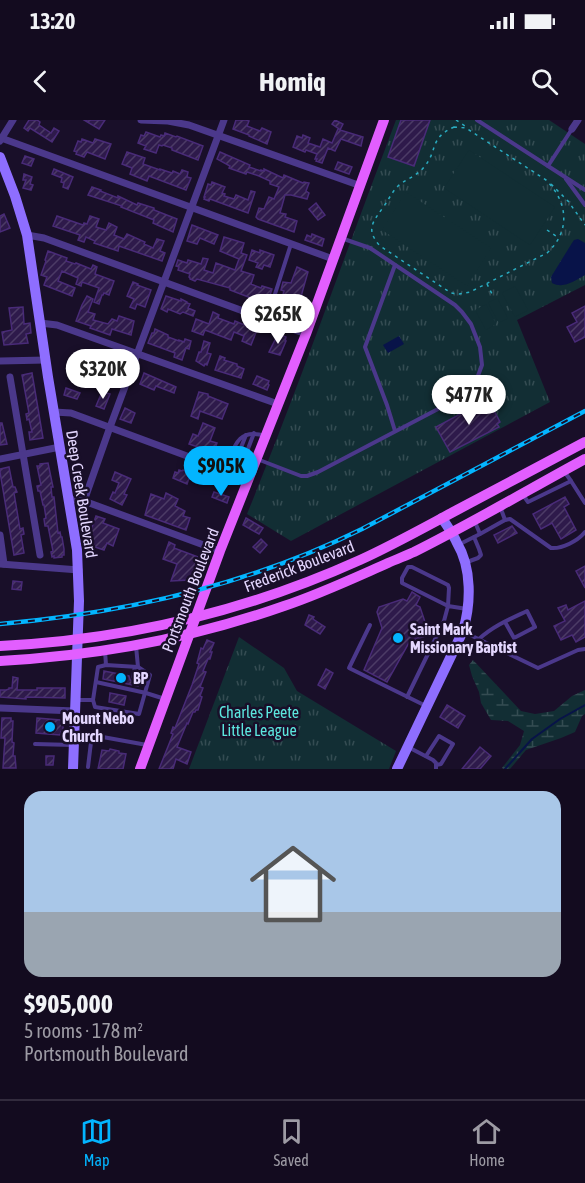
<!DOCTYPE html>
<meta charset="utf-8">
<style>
body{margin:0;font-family:"Asap Condensed",sans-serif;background:#20192c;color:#f1f3f6;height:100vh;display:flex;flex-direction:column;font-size:22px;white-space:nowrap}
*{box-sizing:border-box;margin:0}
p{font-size:20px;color:#9d9ba4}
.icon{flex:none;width:33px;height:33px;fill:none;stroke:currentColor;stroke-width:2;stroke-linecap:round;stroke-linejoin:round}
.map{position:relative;height:649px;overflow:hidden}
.drawer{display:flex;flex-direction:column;background:#130b1f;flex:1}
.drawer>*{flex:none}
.price{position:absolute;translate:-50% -51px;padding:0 14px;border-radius:21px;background:#fff;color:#222;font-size:20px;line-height:39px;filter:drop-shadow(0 2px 3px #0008)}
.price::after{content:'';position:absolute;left:50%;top:36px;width:18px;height:14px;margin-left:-9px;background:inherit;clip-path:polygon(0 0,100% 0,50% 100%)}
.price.current{background:#03b5ff;color:#111}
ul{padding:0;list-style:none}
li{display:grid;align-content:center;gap:12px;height:318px;padding:0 24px}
li span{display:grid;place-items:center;height:186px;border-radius:18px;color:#555}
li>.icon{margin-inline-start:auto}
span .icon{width:108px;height:108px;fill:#fffc;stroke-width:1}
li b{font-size:26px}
.status{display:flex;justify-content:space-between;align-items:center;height:42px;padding:0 30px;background:#130b1f;direction:ltr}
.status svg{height:16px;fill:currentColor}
header{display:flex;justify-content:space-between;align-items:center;height:78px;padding:0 24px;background:#130b1f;font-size:27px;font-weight:700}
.tab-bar{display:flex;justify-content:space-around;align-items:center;height:84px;border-top:2px solid #322b3d;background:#130b1f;font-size:16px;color:#9d9ba4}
.tab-bar a{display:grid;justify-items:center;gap:3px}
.tab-bar .current{color:#03b5ff}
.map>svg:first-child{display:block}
.wetland{fill:url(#wetland-marsh)}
.park{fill:url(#park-tufts)}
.pitch{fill:#122e34}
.water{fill:#081349}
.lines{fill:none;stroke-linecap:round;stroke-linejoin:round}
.stream{stroke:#081349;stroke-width:2}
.building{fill:url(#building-hatch);stroke:#492b78;stroke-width:1.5}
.path{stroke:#2aacc0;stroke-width:1.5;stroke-dasharray:3 4.5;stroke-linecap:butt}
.lane{stroke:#4b388b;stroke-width:4}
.street{stroke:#4b388b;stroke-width:7}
.secondary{stroke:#8e6eff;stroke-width:10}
.primary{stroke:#e25eff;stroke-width:10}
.rail-casing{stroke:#03b5ff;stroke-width:4.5}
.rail{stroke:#190f29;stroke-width:2;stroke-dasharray:7;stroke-linecap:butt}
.poi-dot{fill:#03b5ff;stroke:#190f29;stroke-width:2}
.labels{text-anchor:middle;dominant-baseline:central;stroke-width:5;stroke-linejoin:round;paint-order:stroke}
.street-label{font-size:16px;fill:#e4d7ff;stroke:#190f29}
.poi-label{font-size:16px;font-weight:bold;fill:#e4d7ff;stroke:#190f29;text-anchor:start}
.park-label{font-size:16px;fill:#5ce6de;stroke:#190f29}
</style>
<div class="status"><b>13:20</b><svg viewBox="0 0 49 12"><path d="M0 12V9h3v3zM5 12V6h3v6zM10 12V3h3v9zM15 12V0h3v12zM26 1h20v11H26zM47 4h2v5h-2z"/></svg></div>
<header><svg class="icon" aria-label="back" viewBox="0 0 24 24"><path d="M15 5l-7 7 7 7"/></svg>Homiq<svg class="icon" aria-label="search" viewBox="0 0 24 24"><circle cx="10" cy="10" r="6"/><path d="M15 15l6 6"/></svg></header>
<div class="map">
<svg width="585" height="649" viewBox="0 0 585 649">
<defs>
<pattern id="wetland-marsh" width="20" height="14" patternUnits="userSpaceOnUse" patternTransform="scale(1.5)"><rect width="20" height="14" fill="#122e34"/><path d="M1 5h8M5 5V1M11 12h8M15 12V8" fill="none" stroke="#344c52"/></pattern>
<pattern id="park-tufts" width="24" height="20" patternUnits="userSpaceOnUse" patternTransform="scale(1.5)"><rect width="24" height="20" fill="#122e34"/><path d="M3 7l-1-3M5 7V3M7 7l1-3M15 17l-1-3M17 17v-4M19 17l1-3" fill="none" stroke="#344c52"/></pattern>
<pattern id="building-hatch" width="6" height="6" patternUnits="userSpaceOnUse" patternTransform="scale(1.5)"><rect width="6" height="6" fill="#2e1a4b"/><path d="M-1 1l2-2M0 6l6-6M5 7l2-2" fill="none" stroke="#4c3b66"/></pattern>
</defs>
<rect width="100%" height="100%" fill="#190f29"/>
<polygon class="wetland" points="473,540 521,591 535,594 554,591 572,576 585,570 585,594 582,596 575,612 561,618 526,630 510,649 504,649 502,648 520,625 524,611 508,601 491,600 481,583 479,572 472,556 469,545"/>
<g class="park">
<path d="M396 0H549L585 24V165L517 200 550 282 291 421 247 394C300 264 346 131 396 0Z"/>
<polygon points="239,517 284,548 297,571 396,631 389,649 189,649"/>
</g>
<g class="pitch">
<polygon points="469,30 555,87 530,125 444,68"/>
<polygon points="406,72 491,128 467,166 382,110"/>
<polygon points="515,166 528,190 515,197 502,173"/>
<polygon points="497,178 508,198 499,203 488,183"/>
<polygon points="486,184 496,204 486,210 475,190"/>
</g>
<g class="water">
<path d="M578 119 585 123V155C574 161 564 169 552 163L551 157 572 123 574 120Z"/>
<polygon points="399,216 404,224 388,233 383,225"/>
</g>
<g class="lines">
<polyline class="stream" points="505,649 532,619 560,599 585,585"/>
</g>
<g class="building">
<polygon points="29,0 37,0 40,2 39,5 51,13 54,8 59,11 52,22 30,8 28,11 24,8"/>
<polygon points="84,0 105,0 99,9"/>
<polygon points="236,0 246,0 249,1 247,6 260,11 262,8 271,12 267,24 249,16 249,15 233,9"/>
<polygon points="335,0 343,4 340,10 363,17 361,26 341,19 335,31 328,28 322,43 316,41 317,39 315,39 317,34 306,30 305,32 293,27 297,16 302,18 303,15 310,18 308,23 320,27 323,19 332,23 338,9 339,9 332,4"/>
<polygon points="401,0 430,0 414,46 388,37"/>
<polygon points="146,12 160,17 161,15 164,16 165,13 176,17 177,16 203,26 198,40 172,30 172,28 163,25 162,26 159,25 156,33 144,29 146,26 138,23 141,15 144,16"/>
<polygon points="82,19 93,23 95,19 111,24 105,39 87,32 84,37 76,34 77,32 74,31 78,21 81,22"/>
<polygon points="127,32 145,38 143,44 160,50 160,49 172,53 173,51 180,54 182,50 188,52 187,57 191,58 186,70 149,56 147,61 130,54 132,48 122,44"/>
<polygon points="220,32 250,45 249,47 261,51 261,50 264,51 264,49 283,58 284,55 303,63 304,62 309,63 306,71 309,73 307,79 291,75 285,75 280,93 286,94 285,97 297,101 294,112 258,99 256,97 259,88 264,89 269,77 274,79 279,67 270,64 270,61 259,56 247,52 246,54 229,48 230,46 217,39"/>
<polygon points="25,36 34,39 31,46 22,43"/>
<polygon points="338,42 352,47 349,54 335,49"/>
<polygon points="54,49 73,57 68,69 63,67 64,63 61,62 62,58 52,54"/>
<polygon points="24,54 32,57 30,64 33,65 31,70 23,68 26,60 23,60"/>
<polygon points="212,62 225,67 222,73 225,74 224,76 234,79 236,75 248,80 251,71 255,72 248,93 210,79 209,81 204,79 205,77 204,77 208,64 211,65"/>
<polygon points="92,67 101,70 100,71 118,78 118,76 137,85 138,83 154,88 154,90 177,99 173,112 153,103 154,100 121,87 122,86 88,75"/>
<polygon points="316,83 325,95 318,100 309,89"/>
<polygon points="4,94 10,108 0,112 0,96"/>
<polygon points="57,96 83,105 84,103 87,104 90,96 99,99 96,107 106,110 109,103 117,107 114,115 124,119 127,114 145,122 144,124 153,128 157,119 164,121 160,131 165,133 162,141 119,126 118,131 94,123 95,121 86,117 84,122 78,120 80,115 53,106"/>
<polygon points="192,105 218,115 214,124 200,118 197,124 187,121"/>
<polygon points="312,114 324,119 322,126 305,120 307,115 311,117"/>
<polygon points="224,117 244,123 241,133 247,135 241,151 254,155 251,164 261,168 262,166 272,169 267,184 230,170 230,168 197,159 195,161 190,159 190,158 189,157 190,154 178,150 179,147 176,146 178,140 187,143 188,140 201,144 203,138 208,139 204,150 213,153 216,143 235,150 239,139 220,131"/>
<polygon points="252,130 260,133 260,130 274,135 270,147 264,145 262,149 256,147 258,143 249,140"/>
<polygon points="48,131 67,138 66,141 75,144 76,143 91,149 93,145 97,147 95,154 114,161 109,175 104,173 103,175 102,175 99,184 94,182 99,168 82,162 81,166 76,164 78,158 62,151 58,161 75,168 72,176 44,165 47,157 41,155 46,141 45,140"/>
<polygon points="297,147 308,152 300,180 302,181 299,190 296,189 292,201 277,195 284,171 281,170 283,162 291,163"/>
<polygon points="133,162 138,164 137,165 151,170 145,187 137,184 135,189 130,187 134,179 127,176"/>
<polygon points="87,176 93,179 88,192 95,194 93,200 108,204 112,199 117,201 119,196 134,201 131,215 112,209 110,215 90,208 91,206 76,201 82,185"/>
<polygon points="166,176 181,181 181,179 187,182 187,183 190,184 188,188 195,191 193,196 183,192 180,194 168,189 167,192 161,189"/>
<polygon points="585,186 585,217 575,222 567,207 577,202 572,193"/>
<polygon points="23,187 24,204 30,203 31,213 26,214 28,223 4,225 2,212 12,210 9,188"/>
<polygon points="213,192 219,195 218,198 234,204 235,201 257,210 251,225 242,221 244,216 234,212 231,220 205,210 203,215 192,211 196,199 209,204"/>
<polygon points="155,209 168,215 168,217 179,221 179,220 184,222 185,219 191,221 189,229 186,228 182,240 174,237 175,233 148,223 152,213 154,213"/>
<polygon points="278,214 286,217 285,221 286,221 280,235 269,232"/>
<polygon points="204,221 210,223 207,233 211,234 207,245 205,244 204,246 196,241 199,232 201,232"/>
<polygon points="88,233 100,238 95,251 98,252 95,258 90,256 92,251 79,246 84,234 88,235"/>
<polygon points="220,236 225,238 224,240 237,244 237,246 244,249 241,258 215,250"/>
<polygon points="119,237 126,240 123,249 116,247"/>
<polygon points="32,253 43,318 30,320 29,312 32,312 29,299 27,300 26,294 29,293 22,255"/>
<polygon points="144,253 176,267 174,273 156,266 154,270 140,264"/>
<polygon points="257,256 269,261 268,264 269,265 267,270 253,264"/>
<polygon points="66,268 80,273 77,279 64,275"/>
<polygon points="102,272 110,274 104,289 96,286"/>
<polygon points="199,272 208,274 208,276 228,284 222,299 200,291 198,299 191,296"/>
<polygon points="488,279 500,302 497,304 499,307 450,332 436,307"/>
<polygon points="125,288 135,293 131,303 120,299"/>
<polygon points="0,303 2,303 7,324 0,325"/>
<polygon points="203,303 215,308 210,321 217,323 212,336 200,332 201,328 189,324 193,314 198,316"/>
<polygon points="48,343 53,367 51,367 52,377 54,377 58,413 60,412 61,417 62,417 64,429 64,435 62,435 62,437 54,438 54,436 52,437 51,432 53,431 48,406 45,406 44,399 46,398 44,385 43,385 40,371 38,371 37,366 41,365 37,346 40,346 40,344"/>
<polygon points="9,347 13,367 15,367 17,372 14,373 20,409 23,408 24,414 21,415 24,433 14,435 0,352 0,349"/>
<polygon points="179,350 182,351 183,350 191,353 187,364 173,358 175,352 178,353"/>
<polygon points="115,352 131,359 124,374 127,375 122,385 110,379 113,372 115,373 119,363 112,360"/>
<polygon points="214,372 229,377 227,383 212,377"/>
<polygon points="166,373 178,379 175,386 185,391 183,396 190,398 186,410 145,395 151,374 164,379"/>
<polygon points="565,377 569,384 564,387 576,410 561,419 552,403 541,409 533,394"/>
<polygon points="96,396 105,399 103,403 119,409 113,426 107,423 104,430 86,424"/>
<polygon points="246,398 263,408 259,414 243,405"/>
<polygon points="512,406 517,413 498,423 494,415"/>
<polygon points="261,419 267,425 260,433 253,427"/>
<polygon points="169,422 175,425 174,428 198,437 190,460 171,461 177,444 163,439"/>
<polygon points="585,446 585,468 576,451"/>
<polygon points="13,461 22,462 21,470 12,469"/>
<polygon points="412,472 420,477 416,485 420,487 428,511 426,516 410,521 387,562 364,550 382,508 377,492 379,487 403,479 407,481"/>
<polygon points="585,481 585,517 576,522 572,515 561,520 554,506 565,501 558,488 566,485 568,490"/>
<polygon points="309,495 314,497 313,499 325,507 320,514 305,505"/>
<polygon points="207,520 214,523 210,532 212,532 210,539 208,539 203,551 206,552 200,567 203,568 200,576 202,577 198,590 196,590 195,592 193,592 188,604 187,603 177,627 191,632 187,644 176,639 173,649 159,649 173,614 171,613 173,607 175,608 192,565 199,544 197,543 201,528 203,529"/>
<polygon points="326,549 333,553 325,569 318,565"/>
<polygon points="104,551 129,556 130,560 133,561 136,560 137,557 140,558 138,566 103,559"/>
<polygon points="13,557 18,558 17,570 37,570 37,568 65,568 65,578 26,577 26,579 0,577 0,570 6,570 9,569 9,568 12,568"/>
<polygon points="110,573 126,576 124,585 109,582"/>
<polygon points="447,585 465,596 458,608 440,597"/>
<polygon points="2,598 11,598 11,601 13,601 12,622 14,623 13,636 15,636 16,648 3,648 5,618 1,618"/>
<polygon points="37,598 61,600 63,601 63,613 61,612 60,615 36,613"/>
<polygon points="480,627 491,636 480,649 462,649"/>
<polygon points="110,629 119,631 119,633 126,634 123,649 98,649 102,630 109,631"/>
<polygon points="46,636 54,636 53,645 46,645"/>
</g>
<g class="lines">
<g class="path">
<polyline points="456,0 465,6"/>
<path d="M454 7 466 8 546 60C568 82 571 111 547 133L470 172 459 174 451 173 380 126C365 109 373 102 384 86 389 79 392 72 398 66 406 59 417 56 424 47 438 31 429 18 454 7Z"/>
<polyline points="551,64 568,81 585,105"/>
<polyline points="547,110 559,118"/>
<polyline points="487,164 492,174"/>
</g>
<g class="lane">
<polyline points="477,0 585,70"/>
<polyline points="548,46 572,9"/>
<polyline points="566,59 585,85"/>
<polyline points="395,145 365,227 387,285 395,311"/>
<polyline points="267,199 291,124"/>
<polyline points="230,338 243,342 254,313"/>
<polyline points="257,339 301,356 307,356 318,352 459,278 467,273 476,261 482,245 480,227 471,204 462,192 455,185 370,128 341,118"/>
<polyline points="236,340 246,315"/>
<path d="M225 349C234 328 237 307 265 316"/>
<polyline points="571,361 585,383"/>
<polyline points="523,375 528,382 571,361 564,351"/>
<path d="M505 400 510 399 551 428C562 429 578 421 585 412"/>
<polyline points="475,402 480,414 505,400 501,389"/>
<polyline points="460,424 480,414"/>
<polyline points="467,442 478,438 481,435 479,429 474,417"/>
<polygon points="408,447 412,447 448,465 449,468 448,486 402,463 402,458"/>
<polyline points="370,505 349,548 426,586"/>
<polyline points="464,512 538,548 578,530 585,529"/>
<path d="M479 519C493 506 510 499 527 491L535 507 514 518 505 502"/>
<polyline points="136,526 138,547"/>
<polyline points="105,531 106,545"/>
<polyline points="133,557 135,547"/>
<polyline points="96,562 146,573 165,579"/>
<polyline points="407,577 444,501 448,486 467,489"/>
<polyline points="76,580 93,580 95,587 139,594 150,555 138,547 106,545 98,547 93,580"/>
<polyline points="75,612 147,625"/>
<polyline points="35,624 73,625"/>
<polyline points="408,627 433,640 436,643 436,649"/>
<polyline points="426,636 439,616 453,624 441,644 436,645"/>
<polyline points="88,647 92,614"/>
</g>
<g class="street">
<polyline points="141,0 168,1 189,5 361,66"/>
<polyline points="572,9 578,0"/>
<polyline points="1,18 333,139"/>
<polyline points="0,21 13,0"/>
<polyline points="27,115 44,118 306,214"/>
<polyline points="40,203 57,205 278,284"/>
<polyline points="0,241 46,240"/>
<polyline points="10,257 40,435"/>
<polyline points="54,292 71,293 249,359"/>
<polyline points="0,339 60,327"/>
<polyline points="69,379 84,381 220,431"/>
<polyline points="84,381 110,307 224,0"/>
<polyline points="0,415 4,444"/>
<polyline points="0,444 79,450"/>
<polyline points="0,588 75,591"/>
</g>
<g class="secondary">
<polyline points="0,37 15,76 27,115 48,257 77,430 79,481 73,649"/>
<path d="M397 649 463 511C471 484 472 448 457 423 453 414 447 406 442 398"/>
</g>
<g class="primary">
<path d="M0 526C124 520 247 491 360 440 393 425 425 407 457 390 500 367 542 345 585 322"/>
<path d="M0 541C96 536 193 518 284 486 320 474 354 458 388 443 397 439 405 436 414 432 472 403 528 370 585 339"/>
<polyline points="140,649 220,431 306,214 384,0"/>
</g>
<defs>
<path id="rail" d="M0 504C125 493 249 465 362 409L585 291"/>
</defs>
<use href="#rail" class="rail-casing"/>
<use href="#rail" class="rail"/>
</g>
<g class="poi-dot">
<circle cx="398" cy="518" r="6"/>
<circle cx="121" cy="558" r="6"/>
<circle cx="50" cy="607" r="6"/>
</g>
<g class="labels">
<g class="street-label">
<text transform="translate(82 374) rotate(81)">Deep Creek Boulevard</text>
<text transform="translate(299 446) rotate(-21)">Frederick Boulevard</text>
<text transform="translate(190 470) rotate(-69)">Portsmouth Boulevard</text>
</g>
<g class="poi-label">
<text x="410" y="509">Saint Mark<tspan x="410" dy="18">Missionary Baptist</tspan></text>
<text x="133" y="558">BP</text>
<text x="62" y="598">Mount Nebo<tspan x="62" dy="18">Church</tspan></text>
</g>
<g class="park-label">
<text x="259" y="592">Charles Peete<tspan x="259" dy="18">Little League</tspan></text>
</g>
</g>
</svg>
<b class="price" style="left:278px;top:225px">$265K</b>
<b class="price" style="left:103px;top:280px">$320K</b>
<b class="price" style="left:469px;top:306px">$477K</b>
<b class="price current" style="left:221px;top:377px">$905K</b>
</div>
<section class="drawer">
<ul>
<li><span style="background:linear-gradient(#a9c7e8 65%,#9aa5b1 0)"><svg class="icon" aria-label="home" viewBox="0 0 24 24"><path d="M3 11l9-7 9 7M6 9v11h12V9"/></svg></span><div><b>$905,000</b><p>5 rooms · 178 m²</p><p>Portsmouth Boulevard</p></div></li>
</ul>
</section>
<nav class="tab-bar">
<a class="current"><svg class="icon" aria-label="map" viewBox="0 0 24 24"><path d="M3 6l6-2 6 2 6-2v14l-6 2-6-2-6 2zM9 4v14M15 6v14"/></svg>Map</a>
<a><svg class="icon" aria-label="saved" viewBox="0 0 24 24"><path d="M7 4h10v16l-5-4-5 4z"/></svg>Saved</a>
<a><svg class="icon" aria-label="home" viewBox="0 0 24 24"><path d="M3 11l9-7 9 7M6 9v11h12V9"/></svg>Home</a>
</nav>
